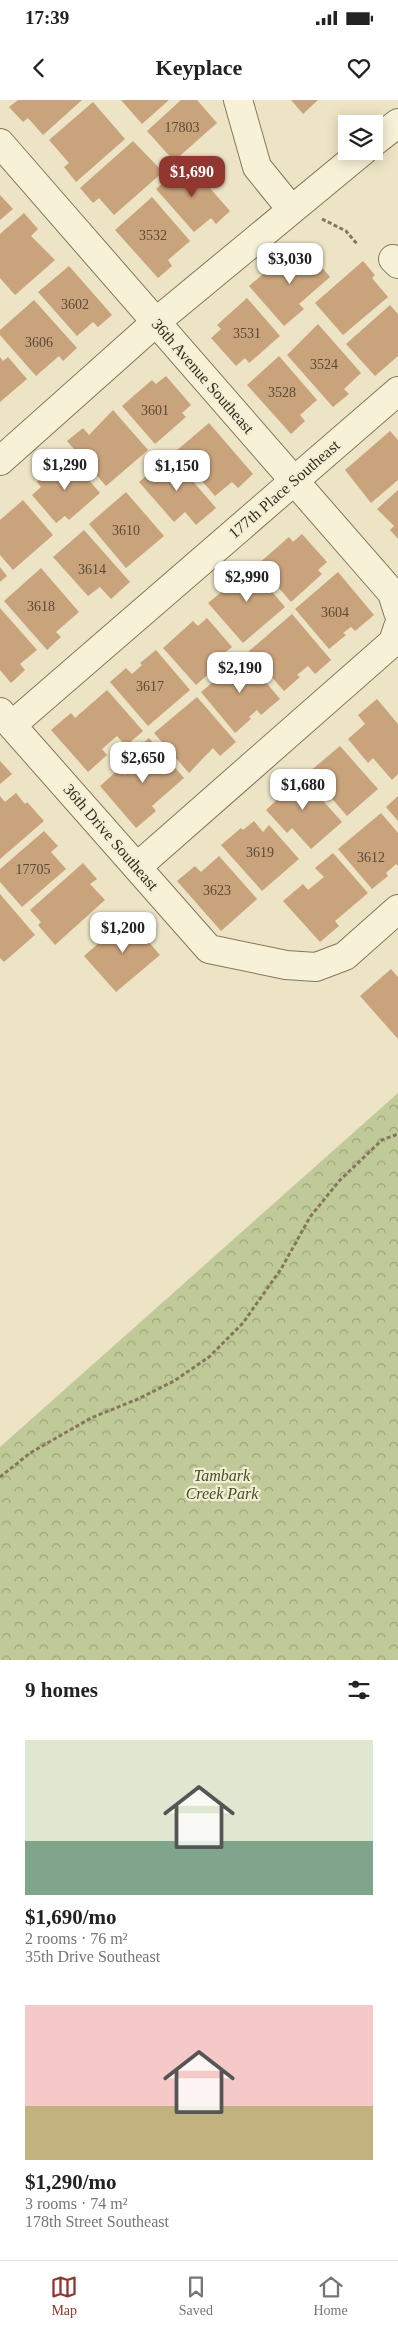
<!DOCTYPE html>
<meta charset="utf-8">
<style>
body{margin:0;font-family:Georgia,serif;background:#f2f2f2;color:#222;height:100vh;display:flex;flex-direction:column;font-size:19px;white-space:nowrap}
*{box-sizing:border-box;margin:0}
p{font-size:16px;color:#767676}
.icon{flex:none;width:28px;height:28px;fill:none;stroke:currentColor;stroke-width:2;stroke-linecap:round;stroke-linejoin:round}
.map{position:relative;height:1560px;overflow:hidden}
.side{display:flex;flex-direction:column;background:#fff;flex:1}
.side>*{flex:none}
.tools{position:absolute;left:338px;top:15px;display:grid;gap:10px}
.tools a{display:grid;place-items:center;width:45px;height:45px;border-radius:0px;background:#fff;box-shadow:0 2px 12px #0003;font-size:25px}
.price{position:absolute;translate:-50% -42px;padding:0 11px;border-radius:10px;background:#fff;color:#222;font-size:16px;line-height:32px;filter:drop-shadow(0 1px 2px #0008)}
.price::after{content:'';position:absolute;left:50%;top:30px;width:15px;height:11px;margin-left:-8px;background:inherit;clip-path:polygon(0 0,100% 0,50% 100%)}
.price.active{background:#92372f;color:#fff}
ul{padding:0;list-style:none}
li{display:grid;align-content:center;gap:10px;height:265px;padding:0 25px}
li span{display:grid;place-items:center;height:155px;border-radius:0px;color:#555}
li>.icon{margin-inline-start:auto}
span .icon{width:90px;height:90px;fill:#fffc;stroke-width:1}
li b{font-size:21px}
h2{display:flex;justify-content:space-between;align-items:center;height:60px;padding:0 25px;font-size:21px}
.status{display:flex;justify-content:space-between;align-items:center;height:35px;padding:0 25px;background:#fff;direction:ltr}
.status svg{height:14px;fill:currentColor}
header{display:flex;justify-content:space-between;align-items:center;height:65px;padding:0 25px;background:#fff;font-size:22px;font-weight:600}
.menu{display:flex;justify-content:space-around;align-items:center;height:70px;border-top:1px solid #e0e0e0;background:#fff;font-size:14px;color:#767676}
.menu a{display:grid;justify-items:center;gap:2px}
.menu .active{color:#92372f}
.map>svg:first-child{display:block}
.park{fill:url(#park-crowns)}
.building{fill:#c9a37c}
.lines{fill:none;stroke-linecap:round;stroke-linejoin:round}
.minor-casing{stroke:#86765c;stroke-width:30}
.path{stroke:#86765c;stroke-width:3;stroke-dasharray:4 2.5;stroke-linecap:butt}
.minor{stroke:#f7f1d8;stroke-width:28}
.labels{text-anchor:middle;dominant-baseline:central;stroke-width:4.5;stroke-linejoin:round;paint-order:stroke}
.number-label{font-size:14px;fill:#5c4a36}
.street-label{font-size:16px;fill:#372d1f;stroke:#f4eed4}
.park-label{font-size:16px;font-style:italic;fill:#435227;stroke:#f4eed4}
</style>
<div class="status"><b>17:39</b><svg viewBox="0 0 49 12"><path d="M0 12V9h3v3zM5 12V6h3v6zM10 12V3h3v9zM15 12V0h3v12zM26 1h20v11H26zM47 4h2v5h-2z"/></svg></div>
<header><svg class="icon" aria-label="back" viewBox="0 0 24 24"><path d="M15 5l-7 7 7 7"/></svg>Keyplace<svg class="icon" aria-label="heart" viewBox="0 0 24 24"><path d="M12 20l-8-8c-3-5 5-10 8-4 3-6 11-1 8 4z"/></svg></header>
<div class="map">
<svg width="398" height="1560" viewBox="0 0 398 1560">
<defs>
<pattern id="park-crowns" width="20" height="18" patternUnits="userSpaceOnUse" patternTransform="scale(1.25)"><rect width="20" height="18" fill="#c0ca99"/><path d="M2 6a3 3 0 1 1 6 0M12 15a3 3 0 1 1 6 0" fill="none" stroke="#9da47c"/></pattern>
</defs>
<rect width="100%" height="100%" fill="#ece4c5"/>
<polygon class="park" points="398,993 398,1560 0,1560 0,1347"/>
<g class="building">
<polygon points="18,0 82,0 43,35 28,18 23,22 9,7"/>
<polygon points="121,0 169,0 142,24"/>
<polygon points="181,0 197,0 217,23 174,61 147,31"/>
<polygon points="291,0 318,0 303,14"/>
<polygon points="93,2 125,39 76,82 64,67 69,63 49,40"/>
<polygon points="133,41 163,72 114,115 99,98 93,103 80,88"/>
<polygon points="187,62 230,111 216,124 211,118 194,132 156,89"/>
<polygon points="0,95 13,109 0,120"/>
<polygon points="152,97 190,141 168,160 172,166 158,178 115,130"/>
<polygon points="24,113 38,129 31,136 55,160 15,195 0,178 0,134"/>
<polygon points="304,146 330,177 299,204 304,209 284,226 249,186 268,170 272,174"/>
<polygon points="363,161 375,175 372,178 388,197 343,235 315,203"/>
<polygon points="69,166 112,215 98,227 93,222 77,236 38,192"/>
<polygon points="247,198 280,236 249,263 245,258 236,266 211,238 221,229 217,225"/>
<polygon points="34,200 77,248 63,261 59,256 36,276 0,235 0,230"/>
<polygon points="390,205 398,214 398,256 375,276 346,244"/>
<polygon points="318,224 361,273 344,289 349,294 333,307 287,255"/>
<polygon points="279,256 317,300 300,315 305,321 291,334 247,285"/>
<polygon points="0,257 3,261 8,257 27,279 0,302"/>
<polygon points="166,276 191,305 182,313 186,317 155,344 122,306 152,280 156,284"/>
<polygon points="113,310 148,350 106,386 67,341 83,328 89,335"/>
<polygon points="209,323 253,374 238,388 232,382 215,396 176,351"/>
<polygon points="390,331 398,340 398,380 371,403 345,370"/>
<polygon points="67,355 100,393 69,420 65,416 56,423 32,395 41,387 37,382"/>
<polygon points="170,355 216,408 196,425 185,412 174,422 139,382"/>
<polygon points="398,390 398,439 390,430 394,426 377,409"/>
<polygon points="126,392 164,436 126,468 89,424"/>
<polygon points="23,400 53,435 13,470 0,455 0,420"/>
<polygon points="84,430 130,482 111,499 100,487 88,496 53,457"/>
<polygon points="302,434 327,462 318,470 322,474 291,502 258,464 289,437 293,442"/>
<polygon points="246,461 285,507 243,543 208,503 224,490 226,492 236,483 230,475"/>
<polygon points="0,467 7,476 0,482"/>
<polygon points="41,468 79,512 56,532 61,537 47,550 4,501"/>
<polygon points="338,472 374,515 355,531 351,527 343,533 346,535 329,549 295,509"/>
<polygon points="0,508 37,550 20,564 25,570 11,583 0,570"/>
<polygon points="292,514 331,560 315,574 308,566 297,575 300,577 284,591 249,551"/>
<polygon points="207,518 232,547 223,554 227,558 196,585 163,548 193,521 198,526"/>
<polygon points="156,550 190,590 148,626 110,582 126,568 132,574 142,565 140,563"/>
<polygon points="244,556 280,599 261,615 257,610 249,617 251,619 235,633 201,592"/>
<polygon points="107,590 143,631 126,646 117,636 102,649 107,655 88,672 51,630 71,613 75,618"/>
<polygon points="197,597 236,642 220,656 213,648 189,673 154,633"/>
<polygon points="377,599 398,624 398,674 392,680 373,658 368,663 348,639 365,624 358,615"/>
<polygon points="149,638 184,678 152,706 156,711 136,728 100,686 119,669 125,675 140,662 132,653"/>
<polygon points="340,646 378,689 347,716 309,672"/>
<polygon points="0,661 12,674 0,684"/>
<polygon points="295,669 342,722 311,749 292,728 287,733 266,710 283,694 276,686"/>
<polygon points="16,693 25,704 27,702 44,721 0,759 0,696 5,702"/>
<polygon points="398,696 398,721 386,707"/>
<polygon points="381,713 398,733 398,766 396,764 386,773 388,776 372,789 338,749"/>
<polygon points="254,721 263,732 269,725 299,759 262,791 221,745 241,728 243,730"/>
<polygon points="44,731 58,746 51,752 66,769 22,807 0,782 0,769"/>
<polygon points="333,753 368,793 335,821 339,826 320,842 283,801 303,784 308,790 324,777 315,768"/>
<polygon points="219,756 257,799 221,831 177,781 195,766 201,772"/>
<polygon points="83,763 97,779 90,784 105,800 55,845 38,825 41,822 30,810"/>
<polygon points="0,794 35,835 4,862 0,858"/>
<polygon points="133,813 146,827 140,832 160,855 116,892 84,856"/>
<polygon points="391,869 398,877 398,939 360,896"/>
</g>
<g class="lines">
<defs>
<g id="minor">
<polyline points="238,0 257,67 291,109"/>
<polyline points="374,42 398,23"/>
<polyline points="0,43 392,493 398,512"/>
<polyline points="393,159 398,164"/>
<polyline points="0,361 156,222 363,51"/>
<polyline points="0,612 209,849 286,865 316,867 345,856 398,809"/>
<polyline points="12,625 398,291"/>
<polyline points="137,767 393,542 398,527"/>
</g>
</defs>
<use href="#minor" class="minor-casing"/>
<g class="path">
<polyline points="322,119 346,131 357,144"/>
<polyline points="0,1377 30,1353 91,1318 138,1299 174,1281 209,1257 243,1223 281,1169 310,1117 340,1080 382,1040 398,1034"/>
</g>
<use href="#minor" class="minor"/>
</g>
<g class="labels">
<g class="number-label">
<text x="182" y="27">17803</text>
<text x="153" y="135">3532</text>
<text x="75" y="204">3602</text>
<text x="247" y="233">3531</text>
<text x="39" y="242">3606</text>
<text x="324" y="264">3524</text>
<text x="282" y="292">3528</text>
<text x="155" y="310">3601</text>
<text x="126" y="430">3610</text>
<text x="92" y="469">3614</text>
<text x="41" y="506">3618</text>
<text x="335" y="512">3604</text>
<text x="150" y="586">3617</text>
<text x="260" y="752">3619</text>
<text x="371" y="757">3612</text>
<text x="33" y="769">17705</text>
<text x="217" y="790">3623</text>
</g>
<g class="street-label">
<text transform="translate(203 276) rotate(49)">36th Avenue Southeast</text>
<text transform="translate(284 389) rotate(-41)">177th Place Southeast</text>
<text transform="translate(111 737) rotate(49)">36th Drive Southeast</text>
</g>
<g class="park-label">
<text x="222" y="1375">Tambark<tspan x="222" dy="18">Creek Park</tspan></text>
</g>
</g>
</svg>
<div class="tools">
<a><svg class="icon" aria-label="layers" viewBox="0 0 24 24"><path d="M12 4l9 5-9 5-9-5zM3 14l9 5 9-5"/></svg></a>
</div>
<b class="price active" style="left:192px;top:98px">$1,690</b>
<b class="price" style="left:290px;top:185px">$3,030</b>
<b class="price" style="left:65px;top:391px">$1,290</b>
<b class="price" style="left:177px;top:392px">$1,150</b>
<b class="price" style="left:247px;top:503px">$2,990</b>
<b class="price" style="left:240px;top:594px">$2,190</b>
<b class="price" style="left:143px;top:684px">$2,650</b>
<b class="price" style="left:303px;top:711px">$1,680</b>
<b class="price" style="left:123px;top:854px">$1,200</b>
</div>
<section class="side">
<h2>9 homes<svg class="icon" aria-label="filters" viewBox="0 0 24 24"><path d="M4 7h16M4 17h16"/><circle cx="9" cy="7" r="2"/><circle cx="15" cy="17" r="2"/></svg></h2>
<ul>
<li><span style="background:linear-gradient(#dfe7d0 65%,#7fa58c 0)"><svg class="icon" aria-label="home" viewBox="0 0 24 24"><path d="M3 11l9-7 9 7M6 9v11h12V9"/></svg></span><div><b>$1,690/mo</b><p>2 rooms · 76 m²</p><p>35th Drive Southeast</p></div></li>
<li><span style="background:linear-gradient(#f6c9c9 65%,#c2b280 0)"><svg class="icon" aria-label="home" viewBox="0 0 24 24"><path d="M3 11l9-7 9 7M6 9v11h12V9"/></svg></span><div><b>$1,290/mo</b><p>3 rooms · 74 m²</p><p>178th Street Southeast</p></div></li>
</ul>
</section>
<nav class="menu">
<a class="active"><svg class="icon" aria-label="map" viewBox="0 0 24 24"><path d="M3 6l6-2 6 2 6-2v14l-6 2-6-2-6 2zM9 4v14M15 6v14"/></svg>Map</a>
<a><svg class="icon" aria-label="saved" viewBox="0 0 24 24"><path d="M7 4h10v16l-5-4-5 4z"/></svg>Saved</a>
<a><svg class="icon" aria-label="home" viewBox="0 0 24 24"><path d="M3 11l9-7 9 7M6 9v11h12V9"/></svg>Home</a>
</nav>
